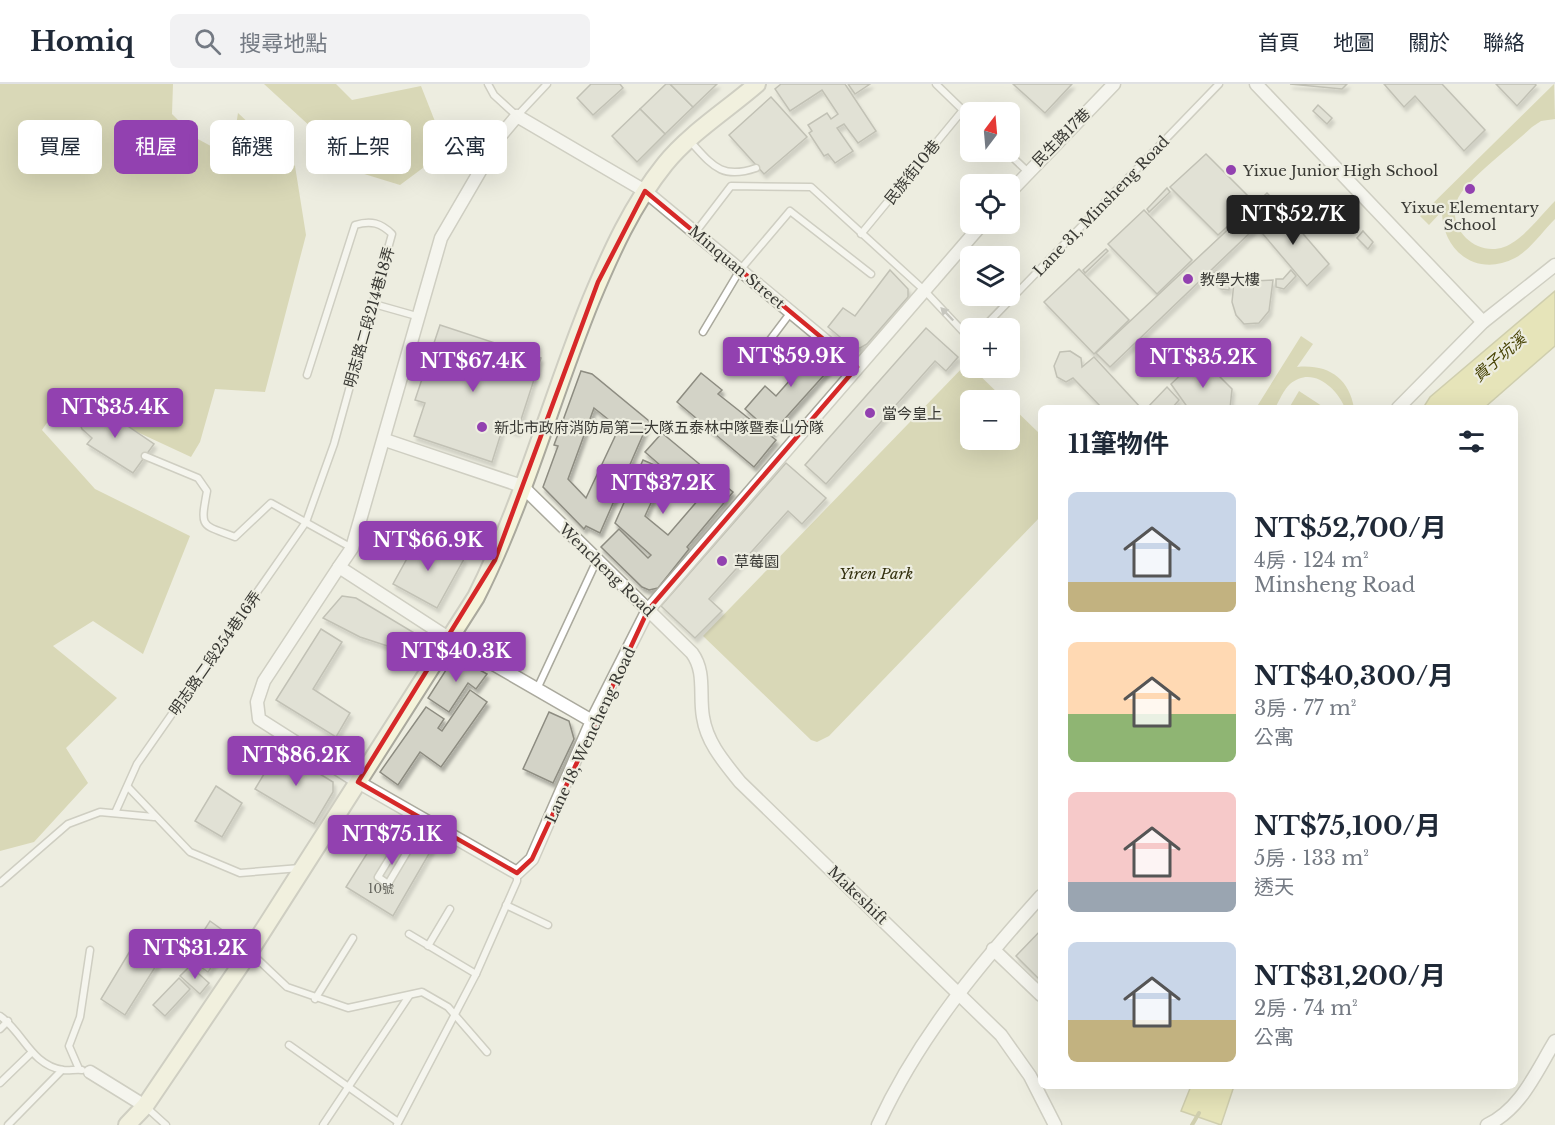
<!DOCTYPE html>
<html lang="zh-TW">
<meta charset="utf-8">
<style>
body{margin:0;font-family:"Libre Baskerville","Noto Sans TC",serif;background:#f2f2f3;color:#1f2937;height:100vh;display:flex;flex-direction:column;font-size:22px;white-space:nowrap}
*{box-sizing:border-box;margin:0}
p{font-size:20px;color:#747a83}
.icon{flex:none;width:33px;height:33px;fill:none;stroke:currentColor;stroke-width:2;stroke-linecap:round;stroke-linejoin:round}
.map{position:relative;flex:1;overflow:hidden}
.panel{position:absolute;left:1038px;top:321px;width:480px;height:684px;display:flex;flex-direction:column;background:#fff;border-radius:9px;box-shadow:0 6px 24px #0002}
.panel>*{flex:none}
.hud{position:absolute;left:18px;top:36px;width:570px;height:54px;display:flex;gap:12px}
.needle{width:39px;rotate:16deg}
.fabs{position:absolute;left:960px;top:18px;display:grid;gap:12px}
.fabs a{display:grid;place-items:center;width:60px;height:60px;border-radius:9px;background:#fff;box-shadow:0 6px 24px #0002;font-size:30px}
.price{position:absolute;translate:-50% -51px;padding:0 14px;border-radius:6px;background:#9241b0;color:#fff;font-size:20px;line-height:39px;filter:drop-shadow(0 2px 3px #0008)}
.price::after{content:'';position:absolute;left:50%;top:36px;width:18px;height:14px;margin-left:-9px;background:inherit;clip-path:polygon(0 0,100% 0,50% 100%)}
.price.current{background:#222;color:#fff}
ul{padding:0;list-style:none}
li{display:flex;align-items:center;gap:18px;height:150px;padding:0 30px}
li span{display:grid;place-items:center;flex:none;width:168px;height:120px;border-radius:9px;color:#555}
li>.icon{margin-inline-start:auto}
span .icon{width:72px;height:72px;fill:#fffc;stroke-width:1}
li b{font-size:26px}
h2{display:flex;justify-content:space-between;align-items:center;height:72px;padding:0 30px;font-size:26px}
.pill{padding:0 21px;border-radius:9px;background:#fff;box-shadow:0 6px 24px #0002;font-size:21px;line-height:54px}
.pill.current{background:#9241b0;color:#fff}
header{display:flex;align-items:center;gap:36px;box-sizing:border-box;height:84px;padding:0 30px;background:#fff;border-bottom:2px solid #e0e1e3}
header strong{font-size:28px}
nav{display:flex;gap:33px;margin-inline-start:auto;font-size:21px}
.search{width:420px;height:54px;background:#f2f2f3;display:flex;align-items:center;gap:15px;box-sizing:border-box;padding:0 21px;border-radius:9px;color:#747a83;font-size:22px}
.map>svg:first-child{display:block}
.green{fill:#c2bf85}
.water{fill:#ddd98b;stroke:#aca971;stroke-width:1.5}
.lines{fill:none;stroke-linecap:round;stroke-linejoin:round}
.stream{stroke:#aca971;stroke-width:4}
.building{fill:#d3d3c7;stroke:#8d8c81;stroke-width:1.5;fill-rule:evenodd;filter:url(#shadow)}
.service-casing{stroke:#aaa99d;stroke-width:9}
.minor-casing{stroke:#aaa99d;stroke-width:15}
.secondary-casing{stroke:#aaa99d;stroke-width:20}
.service{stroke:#fff;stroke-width:6}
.minor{stroke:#fff;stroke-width:12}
.secondary{stroke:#f5f4db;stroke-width:16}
.oneway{fill:#9c9c9a}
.marked{fill:none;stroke:#d62828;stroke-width:4.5;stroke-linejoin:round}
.poi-dot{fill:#9241b0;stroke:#edede0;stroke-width:2}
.labels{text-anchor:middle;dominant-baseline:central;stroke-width:4.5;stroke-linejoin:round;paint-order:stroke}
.number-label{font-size:12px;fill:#606059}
.street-label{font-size:15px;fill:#393934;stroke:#edede0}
.poi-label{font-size:15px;fill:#393934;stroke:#edede0;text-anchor:start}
.park-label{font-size:15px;font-style:italic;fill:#33300e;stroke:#edede0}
.water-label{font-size:16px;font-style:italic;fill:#464203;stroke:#edede0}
</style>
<header>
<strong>Homiq</strong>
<div class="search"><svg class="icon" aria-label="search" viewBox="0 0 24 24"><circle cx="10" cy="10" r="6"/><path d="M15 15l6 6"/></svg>搜尋地點</div>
<nav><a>首頁</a><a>地圖</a><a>關於</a><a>聯絡</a></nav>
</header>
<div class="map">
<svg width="1555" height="1041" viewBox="0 0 1555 1041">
<defs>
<filter id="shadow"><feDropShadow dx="2.5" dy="4.5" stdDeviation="1.5" flood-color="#0004"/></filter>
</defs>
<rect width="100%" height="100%" fill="#edede0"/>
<g class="green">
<polygon points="0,0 173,0 172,30 196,54 231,73 238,29 295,82 306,151 265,308 215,305 200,358 191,373 64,314 42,346 95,405 190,452 143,570 93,537 53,562 117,614 66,664 88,699 34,758 0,767"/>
<polygon points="264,0 336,0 352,16 421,2 436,40 443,69 400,101 361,89"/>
<path d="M1554 0 1555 35 1541 37 1532 43C1513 61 1475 90 1461 109 1441 138 1473 174 1504 163 1523 156 1541 131 1555 117V135C1543 147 1530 166 1515 174 1477 194 1442 167 1442 127L1429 141 1420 132Z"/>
<path d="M1301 252 1313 260 1297 283C1328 280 1349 294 1354 324H1345C1337 304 1312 281 1290 300 1284 305 1279 317 1275 324H1256Z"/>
<polygon points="967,279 1005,316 970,316 970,356 1010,356 1010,321 1041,351 1041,432 829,652 817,658 811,656 703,552"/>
<polygon points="1299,307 1325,324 1289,324"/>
</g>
<g class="water">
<polygon points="1555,207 1555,262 1484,324 1423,324 1430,313"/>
<polygon points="1191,1002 1234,1002 1221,1041 1181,1027"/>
</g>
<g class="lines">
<polyline class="stream" points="1192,1041 1199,1029"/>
</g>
<g class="building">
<polygon points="591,0 620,0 623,4 593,31 577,14"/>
<polygon points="666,0 670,0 693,23 665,50 640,25"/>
<polygon points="670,0 717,0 693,23"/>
<polygon points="781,0 845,0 876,47 858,59 844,40 837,44 853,67 835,79 828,70 824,72 809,49 812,47 808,41 827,29 831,35 838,30 822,6 790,27 775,5"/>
<polygon points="848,0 870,0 855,10"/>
<polygon points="1013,0 1072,0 1045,29"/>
<polygon points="1290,0 1347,0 1342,5"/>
<polygon points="1384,0 1442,0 1485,46 1464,67 1415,12 1404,23"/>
<polygon points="1496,0 1535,0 1536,1 1517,22"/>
<polygon points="771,13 807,53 764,90 729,51"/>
<polygon points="1318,21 1332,34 1327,40 1313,27"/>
<polygon points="640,25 665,50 637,78 612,52"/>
<polygon points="1206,70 1254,118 1218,151 1170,103"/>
<polygon points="1167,104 1170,108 1149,128 1147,125"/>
<polygon points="1267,109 1279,121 1110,283 1096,269"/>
<polygon points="1280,123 1329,180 1307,202 1257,143"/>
<polygon points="1144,126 1192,176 1157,210 1108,160"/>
<polygon points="1363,147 1373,158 1368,165 1357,154"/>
<polygon points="1106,165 1108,167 1085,189 1083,186"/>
<polygon points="1079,185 1129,236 1094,270 1044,218"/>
<polygon points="890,186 908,205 908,213 867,260 860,264 852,263 828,243 843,224 855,232"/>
<polygon points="1291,186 1296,192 1284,205 1276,203 1276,195 1283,195"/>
<polygon points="1216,187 1225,197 1230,197 1229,206 1221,205 1211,192"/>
<polygon points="1273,196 1269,227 1259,239 1244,240 1236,231 1232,218 1234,198"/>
<polygon points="440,241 541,274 517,348 503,343 492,378 414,352 425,319 415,316"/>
<polygon points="926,244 958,273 946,287 935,277 826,400 805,381"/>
<polygon points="807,256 834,280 772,349 745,325 765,302 776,312 798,287 787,278"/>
<polygon points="1070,267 1081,274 1082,283 1094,273 1141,324 1102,324 1073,294 1066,298 1057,293 1054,282 1060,268"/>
<polygon points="1191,281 1214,287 1232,305 1230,324 1188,324 1171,300"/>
<path d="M581 287 592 290 649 337 600 449 586 442 584 445 543 403 558 362 554 361ZM594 324 619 344 586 414 568 395Z"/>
<polygon points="701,289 722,306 718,310 776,356 754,383 677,318"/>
<polygon points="1167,303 1179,316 1172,324 1147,324"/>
<polygon points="89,321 108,332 110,330 154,360 133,389 87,360 92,354 82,345 78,335"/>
<polygon points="662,349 733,408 687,463 689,465 658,504 649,506 642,503 601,463 619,445 648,474 651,471 615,439 643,376 666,386 645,432 668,451 699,415 645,368"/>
<polygon points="786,379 826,414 802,440 788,427 709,515 722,527 695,554 661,522"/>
<polygon points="420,451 464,475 437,524 393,500"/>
<polygon points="342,512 356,514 421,553 424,563 418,572 360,553 323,534"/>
<polygon points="321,545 342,558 313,605 350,629 336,653 276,616"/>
<polygon points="455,572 487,590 476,605 468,599 449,628 428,614"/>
<polygon points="470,606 487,618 441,683 420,668 398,701 380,688 426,623 444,635 438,644 442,647"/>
<polygon points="549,628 569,637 574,655 553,699 523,685"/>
<polygon points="279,665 333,698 333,708 314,740 255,705"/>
<polygon points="216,702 242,719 222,753 195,737"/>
<polygon points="401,736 437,756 393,832 346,803 383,744"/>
<polygon points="210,837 232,853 208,888 187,873"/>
<polygon points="1041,846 1041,897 1016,872"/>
<polygon points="139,852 164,869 125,931 101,915"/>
<polygon points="190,882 209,899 200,910 180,892"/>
<polygon points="179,894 190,905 165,932 153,921"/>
</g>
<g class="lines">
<defs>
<g id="service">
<polyline points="488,0 494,11 517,32 547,0"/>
<polyline points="936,0 970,33"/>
<path d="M690 57C712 81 721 96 756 84"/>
<polyline points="1007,68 1027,87"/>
<polyline points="695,149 731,102 811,103 924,206 970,255"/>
<polyline points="861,150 963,26"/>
<polyline points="374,220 420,233"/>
<polyline points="983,244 1219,0"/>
<polyline points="703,248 740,186 790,127 871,190"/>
<polyline points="748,285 791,228"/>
<path d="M145 372 198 394 207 407C200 445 201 440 235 453L271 419 352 464"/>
<polyline points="537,605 597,476"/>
<polyline points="128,703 190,768 240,789 300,784"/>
<path d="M115 729 137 680 306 438 334 360 392 150C381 139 371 136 355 141L307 291"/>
<polygon points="397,762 407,768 388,800 378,793"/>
<polyline points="0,799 68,740 100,728 154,733"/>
<polyline points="506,821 548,841"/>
<polyline points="409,850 476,890"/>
<polyline points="428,862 450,825"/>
<polyline points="250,868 287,903 348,924 422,908 448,923 487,968"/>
<polyline points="315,915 353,854"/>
<path d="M0 932C23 948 31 981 63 986 69 987 76 985 82 986"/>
<polyline points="0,945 8,937"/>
<polyline points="289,961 398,1038"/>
<polyline points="79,985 69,962 80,933 90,866"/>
<polyline points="0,999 31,969"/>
<polyline points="146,1023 166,1041"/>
<polyline points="8,1041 62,986"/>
<polyline points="323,1041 409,912"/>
<polyline points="397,1041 476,890 517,797 517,789"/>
</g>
<g id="minor">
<polyline points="1256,0 1483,238"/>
<polyline points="1010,108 1114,0"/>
<polyline points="1398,324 1483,238 1555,181"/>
<path d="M385 356 522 402 692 569C706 588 699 611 703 633 707 659 724 678 740 698L1001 951 1030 992 1055 1041"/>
<polyline points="339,483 352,464 441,154 501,51 517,32 645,107 857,283"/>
<polyline points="592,637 450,555 339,483 264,597 257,618 259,635 358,698 517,789 532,775 592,637 648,526 982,140"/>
<polyline points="993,865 1041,911"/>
<polyline points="90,988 145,1022"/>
<path d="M878 1041C918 954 978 882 1041 812"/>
<path d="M1487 1041C1521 1025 1536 988 1555 957"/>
</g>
<path id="secondary" d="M127 1041 145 1022 250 867 476 513C524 418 551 314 591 216 611 168 632 121 665 80 689 50 727 26 757 0"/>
</defs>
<use href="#service" class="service-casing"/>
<use href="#minor" class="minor-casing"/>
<use href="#secondary" class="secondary-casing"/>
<use href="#service" class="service"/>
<use href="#minor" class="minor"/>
<use href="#secondary" class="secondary"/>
</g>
<defs><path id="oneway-solid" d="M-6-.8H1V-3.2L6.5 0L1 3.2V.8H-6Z" transform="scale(1.5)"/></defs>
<use class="oneway" href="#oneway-solid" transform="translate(947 230) rotate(-134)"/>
<path d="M0 0H1555V1041H0ZM645 107 857 283 648 526 532 775 517 789 358 698 495 476 598 198Z" fill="#edede0" fill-opacity=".55" fill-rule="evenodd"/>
<path class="marked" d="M645 107 857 283 648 526 532 775 517 789 358 698 495 476 598 198Z"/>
<g class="poi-dot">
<circle cx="1231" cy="86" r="6"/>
<circle cx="1470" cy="105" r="6"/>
<circle cx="1188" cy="195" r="6"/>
<circle cx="870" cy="329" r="6"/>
<circle cx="482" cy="343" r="6"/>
<circle cx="722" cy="477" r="6"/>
</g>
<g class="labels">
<g class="number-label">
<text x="381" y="804">10號</text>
</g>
<g class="street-label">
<text transform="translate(1061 53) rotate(-45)">民生路17巷</text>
<text transform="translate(912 88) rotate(-51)">民族街10巷</text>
<text transform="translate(1101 122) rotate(-46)">Lane 31, Minsheng Road</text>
<text transform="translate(737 183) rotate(40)">Minquan Street</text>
<text transform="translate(369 233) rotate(-74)">明志路二段214巷18弄</text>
<text transform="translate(607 486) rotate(44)">Wencheng Road</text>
<text transform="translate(215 569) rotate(-55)">明志路二段254巷16弄</text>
<text transform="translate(590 651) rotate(-65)">Lane 18, Wencheng Road</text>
<text transform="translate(858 811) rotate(44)">Makeshift</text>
</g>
<g class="poi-label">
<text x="1243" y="86">Yixue Junior High School</text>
<text x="1470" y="123" text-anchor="middle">Yixue Elementary<tspan x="1470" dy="17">School</tspan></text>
<text x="1200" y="195">教學大樓</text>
<text x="882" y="329">當今皇上</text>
<text x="494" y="343">新北市政府消防局第二大隊五泰林中隊暨泰山分隊</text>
<text x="734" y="477">草莓園</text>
</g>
<g class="park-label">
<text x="876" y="489">Yiren Park</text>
</g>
<g class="water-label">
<text transform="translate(1499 273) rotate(-41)">貴子坑溪</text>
</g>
</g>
</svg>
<div class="fabs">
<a><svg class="needle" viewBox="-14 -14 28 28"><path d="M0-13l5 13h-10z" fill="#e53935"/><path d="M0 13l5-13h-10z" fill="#747a83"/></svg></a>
<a><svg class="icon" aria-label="locate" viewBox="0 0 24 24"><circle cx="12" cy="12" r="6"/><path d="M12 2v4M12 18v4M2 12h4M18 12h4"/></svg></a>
<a><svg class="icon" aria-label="layers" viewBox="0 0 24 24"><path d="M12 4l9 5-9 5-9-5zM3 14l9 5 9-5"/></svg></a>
<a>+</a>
<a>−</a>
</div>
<b class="price current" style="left:1293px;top:162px">NT$52.7K</b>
<b class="price" style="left:791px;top:304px">NT$59.9K</b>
<b class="price" style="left:1203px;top:305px">NT$35.2K</b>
<b class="price" style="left:473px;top:309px">NT$67.4K</b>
<b class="price" style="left:115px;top:355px">NT$35.4K</b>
<b class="price" style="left:663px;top:431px">NT$37.2K</b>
<b class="price" style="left:428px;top:488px">NT$66.9K</b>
<b class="price" style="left:456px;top:599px">NT$40.3K</b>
<b class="price" style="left:296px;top:703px">NT$86.2K</b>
<b class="price" style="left:392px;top:782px">NT$75.1K</b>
<b class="price" style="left:195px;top:896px">NT$31.2K</b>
<div class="hud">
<a class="pill">買屋</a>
<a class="pill current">租屋</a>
<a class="pill">篩選</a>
<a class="pill">新上架</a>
<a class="pill">公寓</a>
</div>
<section class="panel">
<h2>11筆物件<svg class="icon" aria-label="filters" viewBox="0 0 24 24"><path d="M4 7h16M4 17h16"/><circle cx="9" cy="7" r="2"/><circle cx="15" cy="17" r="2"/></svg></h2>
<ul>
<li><span style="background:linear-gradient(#c9d6e8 75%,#c2b280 0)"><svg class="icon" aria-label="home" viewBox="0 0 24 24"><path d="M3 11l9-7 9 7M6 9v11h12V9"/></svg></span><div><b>NT$52,700/月</b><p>4房 · 124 m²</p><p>Minsheng Road</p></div></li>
<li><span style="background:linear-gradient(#ffd9b3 60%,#8fb573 0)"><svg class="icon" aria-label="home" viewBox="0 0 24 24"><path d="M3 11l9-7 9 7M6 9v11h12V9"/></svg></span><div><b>NT$40,300/月</b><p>3房 · 77 m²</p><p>公寓</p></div></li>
<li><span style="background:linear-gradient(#f6c9c9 75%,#9aa5b1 0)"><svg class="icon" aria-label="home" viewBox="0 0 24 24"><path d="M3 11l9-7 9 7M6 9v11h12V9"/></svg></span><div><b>NT$75,100/月</b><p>5房 · 133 m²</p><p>透天</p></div></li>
<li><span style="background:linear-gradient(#c9d6e8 65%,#c2b280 0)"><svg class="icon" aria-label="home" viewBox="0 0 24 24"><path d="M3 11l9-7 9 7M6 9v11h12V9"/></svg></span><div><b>NT$31,200/月</b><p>2房 · 74 m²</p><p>公寓</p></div></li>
</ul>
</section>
</div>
